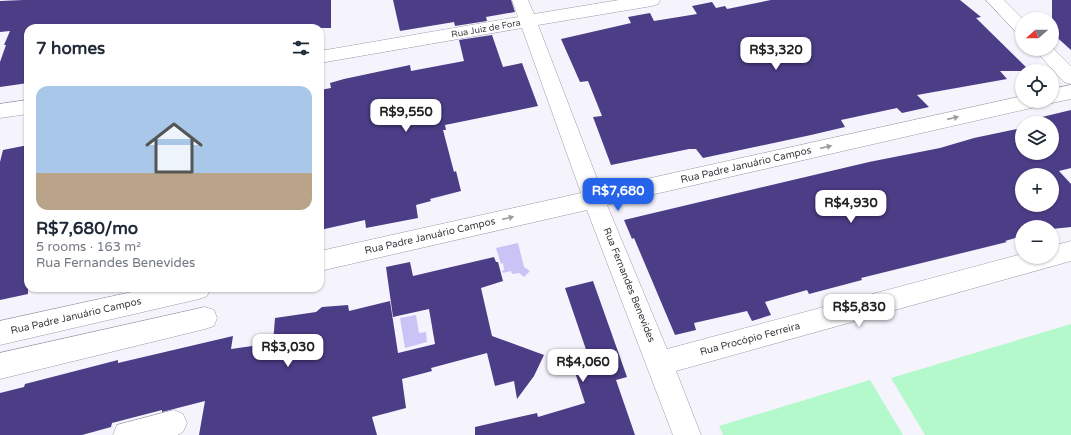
<!DOCTYPE html>
<meta charset="utf-8">
<style>
body{margin:0;font-family:"Varela Round",sans-serif;background:#f6f6f7;color:#1f2937;height:100vh;display:flex;flex-direction:column;font-size:15px;white-space:nowrap}
*{box-sizing:border-box;margin:0}
p{font-size:13px;color:#747a83}
.icon{flex:none;width:22px;height:22px;fill:none;stroke:currentColor;stroke-width:2;stroke-linecap:round;stroke-linejoin:round}
.map{position:relative;flex:1;overflow:hidden}
.drawer{position:absolute;left:24px;top:24px;width:300px;height:268px;display:flex;flex-direction:column;background:#fff;border-radius:12px;box-shadow:0 1px 3px #0004}
.drawer>*{flex:none}
.needle{width:26px;rotate:249deg}
.fabs{position:absolute;left:1015px;top:12px;display:grid;gap:8px}
.fabs a{display:grid;place-items:center;width:44px;height:44px;border-radius:50%;background:#fff;box-shadow:0 1px 3px #0004;font-size:20px}
.price{position:absolute;translate:-50% -34px;padding:0 9px;border-radius:8px;background:#fff;color:#222;font-size:13px;line-height:26px;filter:drop-shadow(0 1px 2px #0008)}
.price::after{content:'';position:absolute;left:50%;top:24px;width:12px;height:9px;margin-left:-6px;background:inherit;clip-path:polygon(0 0,100% 0,50% 100%)}
.price.on{background:#2563eb;color:#fff}
ul{padding:0;list-style:none}
li{display:grid;align-content:center;gap:8px;height:212px;padding:0 12px}
li+li{border-top:1px solid #e0e1e3}
li span{display:grid;place-items:center;height:124px;border-radius:12px;color:#555}
li>.icon{margin-inline-start:auto}
span .icon{width:72px;height:72px;fill:#fffc;stroke-width:1}
li b{font-size:17px}
h2{display:flex;justify-content:space-between;align-items:center;height:48px;padding:0 12px;font-size:17px}
.map>svg:first-child{display:block}
.green{fill:#b4f9cc}
.water{fill:#c9c3f6}
.building{fill:#4c3d87;fill-rule:evenodd}
.lines{fill:none;stroke-linecap:round;stroke-linejoin:round}
.minor-casing{stroke:#9b9aa8;stroke-width:1}
.minor{fill:#fff;fill-rule:evenodd}
.oneway{fill:#9d9ca0}
.labels{text-anchor:middle;dominant-baseline:central;stroke-width:4;stroke-linejoin:round;paint-order:stroke}
.far-street-label{font-size:9px;fill:#3b3a40;stroke:#fff}
.street-label{font-size:10px;fill:#3b3a40;stroke:#fff}
</style>
<div class="map">
<svg width="1071" height="435" viewBox="0 0 1071 435">
<rect width="100%" height="100%" fill="#f5f4fd"/>
<g class="green">
<polygon points="1071,324 1071,435 925,435 891,378"/>
<polygon points="870,380 903,435 723,435 719,426"/>
</g>
<g class="water">
<polygon points="518,243 524,267 530,271 524,277 519,273 512,274 511,271 503,273 502,271 504,270 503,263 501,264 496,248"/>
<polygon points="416,315 419,333 426,332 427,342 405,348 400,318"/>
</g>
<g class="building">
<polygon points="23,0 331,0 331,28 28,28 28,83 0,87 0,62 6,45 4,45 10,31 0,32 0,1"/>
<polygon points="393,0 511,0 515,12 486,17 487,21 455,26 454,22 400,31"/>
<polygon points="771,0 960,0 981,17 976,18 1030,71 1000,71 1007,79 917,95 929,107 902,113 897,108 841,120 845,127 811,135 703,158 696,149 689,149 611,165 593,117 602,116 588,81 580,82 561,39 631,23 628,17 650,13 654,21 697,14 692,6 712,2 716,8 725,6 727,9"/>
<polygon points="1052,0 1071,0 1071,50 1052,33"/>
<polygon points="492,35 503,67 522,63 538,106 445,125 446,130 443,130 454,172 456,171 461,191 430,199 431,201 416,205 418,218 366,228 365,220 320,230 320,90 331,88 330,83 344,79 410,65 411,71 464,61 459,40"/>
<path d="M1071 110V168L1059 171 1071 184V227L1052 229V227H1022V236L1005 241 1007 242 861 278 862 280 809 294 807 290 765 302 771 315 752 321 747 311 694 323 696 330 675 335 634 238 632 239 624 220 869 162 940 148 974 138 1022 128V153H1052V123H1044L1048 122 1042 117ZM1022 175H1052V205H1022Z"/>
<polygon points="28,145 28,294 0,300 0,162 3,150"/>
<polygon points="494,257 496,262 498,262 503,281 481,288 492,336 544,355 534,376 517,399 514,381 495,386 487,353 431,368 432,371 402,379 406,408 372,417 377,435 199,435 205,401 162,412 162,410 112,423 111,427 82,435 0,435 0,393 24,387 25,384 118,360 118,363 233,336 231,349 273,343 275,318 316,312 322,307 348,305 349,311 390,301 398,353 435,344 429,309 393,317 386,267 410,262 413,276"/>
<polygon points="593,281 627,377 616,380 635,435 475,435 475,427 537,413 538,417 585,403 573,366 594,373 565,288"/>
</g>
<g class="lines">
<defs>
<g id="minor">
<polygon points="512,0 528,0 534,14 619,0 660,0 658,4 652,6 538,25 601,189 1022,96 1022,101 1041,101 1038,106 1031,108 607,205 667,349 1022,254 1022,257 1052,257 1052,246 1071,241 1071,261 676,371 701,435 673,435 587,210 320,271 320,251 581,193 522,28 320,63 320,51 518,17"/>
<polygon points="986,0 1004,0 1023,19 1022,34 1016,32"/>
<polygon points="1052,47 1071,66 1071,84 1064,82 1034,49 1052,49"/>
<polygon points="1071,85 1071,99 1052,103 1045,101 1052,101 1052,89"/>
<polygon points="28,100 28,114 0,118 0,104"/>
<polygon points="150,288 211,288 207,296 199,299 0,345 0,321"/>
<polygon points="205,307 214,310 217,318 214,326 205,329 0,379 0,353"/>
<polygon points="174,410 183,414 187,423 183,432 177,435 113,435 117,425"/>
</g>
</defs>
<use href="#minor" class="minor-casing"/>
<use href="#minor" class="minor"/>
</g>
<defs><path id="oneway-solid" d="M-6-.8H1V-3.2L6.5 0L1 3.2V.8H-6Z"/></defs>
<g class="oneway">
<use href="#oneway-solid" transform="translate(953 118) rotate(-13)"/>
<use href="#oneway-solid" transform="translate(826 147) rotate(-13)"/>
<use href="#oneway-solid" transform="translate(508 218) rotate(-13)"/>
</g>
<g class="labels">
<g class="far-street-label">
<text transform="translate(486 29) rotate(-10)">Rua Juiz de Fora</text>
</g>
<g class="street-label">
<text transform="translate(746 165) rotate(-13)">Rua Padre Januário Campos</text>
<text transform="translate(430 236) rotate(-13)">Rua Padre Januário Campos</text>
<text transform="translate(629 285) rotate(68)">Rua Fernandes Benevides</text>
<text transform="translate(76 316) rotate(-13)">Rua Padre Januário Campos</text>
<text transform="translate(750 339) rotate(-15)">Rua Procópio Ferreira</text>
</g>
</g>
</svg>
<div class="fabs">
<a><svg class="needle" viewBox="-14 -14 28 28"><path d="M0-13l5 13h-10z" fill="#e53935"/><path d="M0 13l5-13h-10z" fill="#747a83"/></svg></a>
<a><svg class="icon" aria-label="locate" viewBox="0 0 24 24"><circle cx="12" cy="12" r="6"/><path d="M12 2v4M12 18v4M2 12h4M18 12h4"/></svg></a>
<a><svg class="icon" aria-label="layers" viewBox="0 0 24 24"><path d="M12 4l9 5-9 5-9-5zM3 14l9 5 9-5"/></svg></a>
<a>+</a>
<a>−</a>
</div>
<b class="price" style="left:776px;top:71px">R$3,320</b>
<b class="price" style="left:406px;top:133px">R$9,550</b>
<b class="price on" style="left:618px;top:212px">R$7,680</b>
<b class="price" style="left:851px;top:224px">R$4,930</b>
<b class="price" style="left:859px;top:328px">R$5,830</b>
<b class="price" style="left:288px;top:368px">R$3,030</b>
<b class="price" style="left:583px;top:383px">R$4,060</b>
<section class="drawer">
<h2>7 homes<svg class="icon" aria-label="filters" viewBox="0 0 24 24"><path d="M4 7h16M4 17h16"/><circle cx="9" cy="7" r="2"/><circle cx="15" cy="17" r="2"/></svg></h2>
<ul>
<li><span style="background:linear-gradient(#a9c7e8 70%,#b9a48a 0)"><svg class="icon" aria-label="home" viewBox="0 0 24 24"><path d="M3 11l9-7 9 7M6 9v11h12V9"/></svg></span><div><b>R$7,680/mo</b><p>5 rooms · 163 m²</p><p>Rua Fernandes Benevides</p></div></li>
</ul>
</section>
</div>
